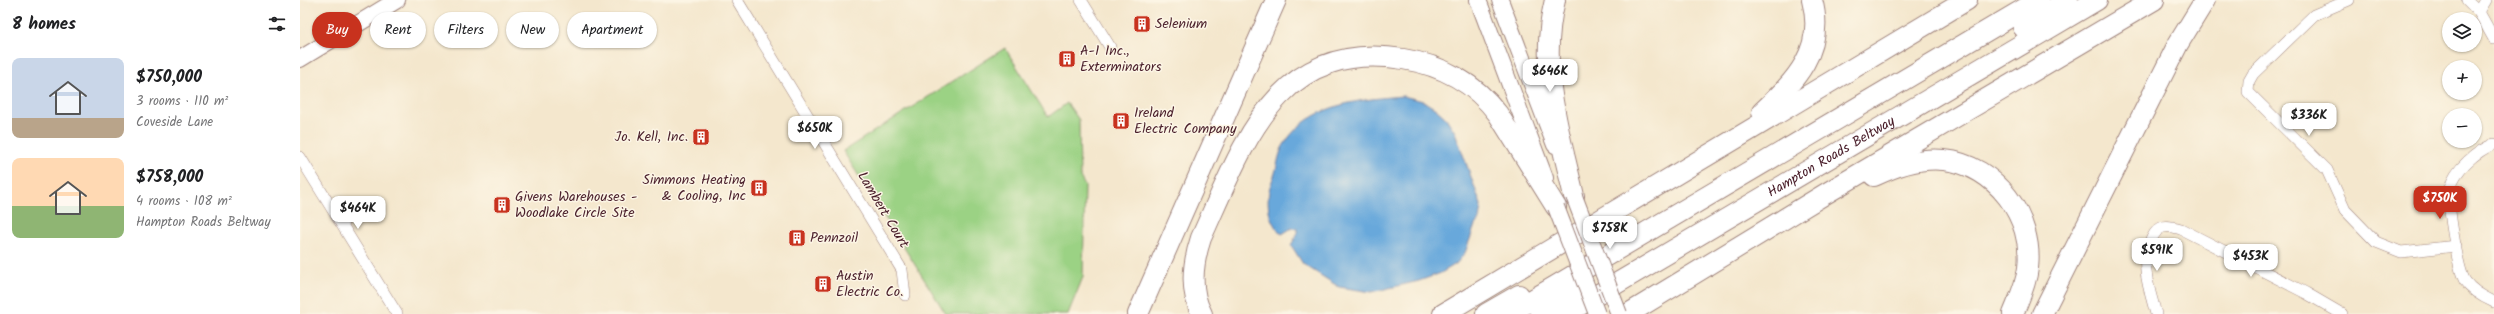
<!DOCTYPE html>
<meta charset="utf-8">
<style>
body{margin:0;font-family:Kalam,sans-serif;background:#f2f2f2;color:#202124;height:100vh;display:flex;flex-direction:column;font-size:15px;white-space:nowrap}
*{box-sizing:border-box;margin:0}
p{font-size:13px;color:#757577}
.icon{flex:none;width:22px;height:22px;fill:none;stroke:currentColor;stroke-width:2;stroke-linecap:round;stroke-linejoin:round}
.map{position:relative;flex:1;overflow:hidden}
.sheet{display:flex;flex-direction:column;background:#fff;width:300px}
.sheet>*{flex:none}
.guide{position:absolute;left:12px;top:12px;width:380px;height:36px;display:flex;gap:8px}
.buttons{position:absolute;left:2142px;top:12px;display:grid;gap:8px}
.buttons a{display:grid;place-items:center;width:40px;height:40px;border-radius:50%;background:#fff;box-shadow:0 1px 3px #0004;font-size:20px}
.price{position:absolute;translate:-50% -34px;padding:0 9px;border-radius:8px;background:#fff;color:#222;font-size:13px;line-height:26px;filter:drop-shadow(0 1px 2px #0008)}
.price::after{content:'';position:absolute;left:50%;top:24px;width:12px;height:9px;margin-left:-6px;background:inherit;clip-path:polygon(0 0,100% 0,50% 100%)}
.price.on{background:#c8321e;color:#fff}
ul{padding:0;list-style:none}
li{display:flex;align-items:center;gap:12px;height:100px;padding:0 12px}
li span{display:grid;place-items:center;flex:none;width:112px;height:80px;border-radius:8px;color:#555}
li>.icon{margin-inline-start:auto}
span .icon{width:48px;height:48px;fill:#fffc;stroke-width:1}
li b{font-size:17px}
h2{display:flex;justify-content:space-between;align-items:center;height:48px;padding:0 12px;font-size:17px}
.pill{padding:0 14px;border-radius:18px;background:#fff;box-shadow:0 1px 3px #0004;font-size:14px;line-height:36px}
.pill.on{background:#c8321e;color:#fff}
main{display:flex;flex:1;min-height:0}
.map>svg:first-child{display:block}
.green{fill:#9bd284;stroke:#727858}
.water{fill:#68a8db;stroke:#596483}
.lines{fill:none;stroke-linecap:round;stroke-linejoin:round}
.street-casing{stroke:#9f837c;stroke-width:12}
.secondary-casing{stroke:#9f837c;stroke-width:18}
.highway-casing{stroke:#9f837c;stroke-width:22}
.street{stroke:#fff;stroke-width:11}
.secondary{stroke:#fff;stroke-width:16}
.highway{stroke:#fff;stroke-width:20}
.secondary-bridge-casing{stroke:#9f837c;stroke-width:18;stroke-linecap:butt}
.secondary-bridge{stroke:#fff;stroke-width:16}
.labels{text-anchor:middle;dominant-baseline:central;stroke-width:3;stroke-linejoin:round;paint-order:stroke}
.poi-label{font-size:14px;fill:#4a1f2b;stroke:#fcf5e5;text-anchor:start}
.street-label{font-size:14px;fill:#4a1f2b;stroke:#fcf5e5}
</style>
<main>
<section class="sheet">
<h2>8 homes<svg class="icon" aria-label="filters" viewBox="0 0 24 24"><path d="M4 7h16M4 17h16"/><circle cx="9" cy="7" r="2"/><circle cx="15" cy="17" r="2"/></svg></h2>
<ul>
<li><span style="background:linear-gradient(#c9d6e8 75%,#b9a48a 0)"><svg class="icon" aria-label="home" viewBox="0 0 24 24"><path d="M3 11l9-7 9 7M6 9v11h12V9"/></svg></span><div><b>$750,000</b><p>3 rooms · 110 m²</p><p>Coveside Lane</p></div></li>
<li><span style="background:linear-gradient(#ffd9b3 60%,#8fb573 0)"><svg class="icon" aria-label="home" viewBox="0 0 24 24"><path d="M3 11l9-7 9 7M6 9v11h12V9"/></svg></span><div><b>$758,000</b><p>4 rooms · 108 m²</p><p>Hampton Roads Beltway</p></div></li>
</ul>
</section>
<div class="map">
<svg width="2194" height="314" viewBox="0 0 2194 314">
<rect width="100%" height="100%" fill="#fcf5e5"/>
<filter id="ink" filterUnits="userSpaceOnUse"><feTurbulence type="fractalNoise" baseFrequency=".025" numOctaves="2"/><feDisplacementMap in="SourceGraphic" scale="8" xChannelSelector="R" yChannelSelector="G"/><feConvolveMatrix kernelMatrix="1 2 1 2 8 2 1 2 1" color-interpolation-filters="sRGB"/></filter>
<filter id="wash" filterUnits="userSpaceOnUse"><feTurbulence type="fractalNoise" baseFrequency=".012" numOctaves="4" result="noise"/><feDisplacementMap in="SourceGraphic" scale="16" xChannelSelector="R" yChannelSelector="G"/><feGaussianBlur stdDeviation="0.9" result="paint"/><feColorMatrix in="noise" values="0 0 0 0 0 0 0 0 0 0 0 0 0 0 0 0 0 1.4 0 .05"/><feComposite in="paint" operator="in"/></filter>
<g filter="url(#wash)">
<rect width="100%" height="100%" fill="#f4e7cd"/>
<polygon class="green" points="705,48 748,117 767,103 779,120 780,177 785,186 783,277 768,314 646,314 543,151"/>
<path class="water" d="M1103 96 1123 101 1136 109 1146 118 1155 132 1181 205 1179 220 1175 225 1165 253 1156 264 1141 273 1119 281 1072 292 1039 287 1003 264 991 245 997 235V229L992 228 982 234C967 222 965 197 972 181 978 169 977 154 985 143 1009 104 1062 99 1103 96Z"/>
</g>
<g filter="url(#ink)">
<g class="lines">
<defs>
<g id="street">
<polyline points="437,0 602,270 605,295"/>
<polyline points="781,0 810,47"/>
<polyline points="2049,0 2014,15 1953,74 1949,81 1948,92 2027,170 2045,210 2076,242 2101,252 2156,246"/>
<polyline points="2167,0 2179,12 2194,39"/>
<polyline points="2179,12 2186,0"/>
<path d="M2194 144C2177 151 2155 169 2150 188 2146 200 2158 270 2165 281 2172 291 2183 297 2194 302"/>
<polyline points="0,157 97,314"/>
<path d="M1856 314C1849 288 1839 263 1852 238 1859 224 1867 225 1881 229L2006 293 2042 314"/>
</g>
<g id="secondary">
<polyline points="1178,0 1245,178"/>
<polyline points="1200,0 1255,145"/>
<polyline points="0,59 97,0"/>
</g>
<g id="highway">
<path d="M1255 0C1238 67 1259 131 1274 196"/>
<polyline points="1723,27 1768,0"/>
<path d="M1462 112C1495 81 1526 50 1512 0"/>
<path d="M1574 176C1595 166 1620 157 1644 160 1696 165 1734 218 1728 268 1726 285 1719 299 1713 314"/>
<polyline points="838,314 976,0"/>
<path d="M902 314C889 290 893 262 901 238 944 144 976 39 1103 59 1141 65 1175 83 1198 114L1256 207"/>
<polyline points="1143,314 1667,0"/>
<polyline points="1186,314 1219,295"/>
<polyline points="1208,314 1739,0"/>
<polyline points="1240,314 1276,293"/>
<path id="s1" d="M1265 314 1797 0"/>
<polyline points="1328,314 1525,194 1854,0"/>
<polyline points="1742,314 1878,44 1905,0"/>
</g>
</defs>
<use href="#street" class="street-casing"/>
<use href="#secondary" class="secondary-casing"/>
<use href="#highway" class="highway-casing"/>
<use href="#street" class="street"/>
<use href="#secondary" class="secondary"/>
<use href="#highway" class="highway"/>
<defs>
<g id="secondary-bridge">
<polyline points="1274,196 1319,314"/>
<polyline points="1256,207 1297,314"/>
</g>
</defs>
<use href="#secondary-bridge" class="secondary-bridge-casing"/>
<use href="#secondary-bridge" class="secondary-bridge"/>
</g>
</g>
<defs>
<symbol id="building-square" viewBox="-11 -11 22 22"><rect x="-9" y="-9" width="18" height="18" rx="4" fill="#c8321e" stroke="#fcf5e5"/><path d="M-4-6H4V6H1V3H-1V6H-4ZM-2.5-4.3h1.7v1.8h-1.7ZM.8-4.3h1.7v1.8H.8ZM-2.5-1h1.7V.8h-1.7ZM.8-1h1.7V.8H.8Z" fill="#fff"/></symbol>
</defs>
<g fill-rule="evenodd">
<use href="#building-square" x="832" y="14" width="20" height="20"/>
<use href="#building-square" x="757" y="49" width="20" height="20"/>
<use href="#building-square" x="811" y="111" width="20" height="20"/>
<use href="#building-square" x="391" y="127" width="20" height="20"/>
<use href="#building-square" x="449" y="178" width="20" height="20"/>
<use href="#building-square" x="192" y="195" width="20" height="20"/>
<use href="#building-square" x="487" y="228" width="20" height="20"/>
<use href="#building-square" x="513" y="274" width="20" height="20"/>
</g>
<g class="labels">
<g class="poi-label">
<text x="855" y="24">Selenium</text>
<text x="780" y="51">A-1 Inc.,<tspan x="780" dy="16">Exterminators</tspan></text>
<text x="834" y="113">Ireland<tspan x="834" dy="16">Electric Company</tspan></text>
<text x="388" y="137" text-anchor="end">Jo. Kell, Inc.</text>
<text x="446" y="180" text-anchor="end">Simmons Heating<tspan x="446" dy="16">&amp; Cooling, Inc</tspan></text>
<text x="215" y="197">Givens Warehouses -<tspan x="215" dy="16">Woodlake Circle Site</tspan></text>
<text x="510" y="238">Pennzoil</text>
<text x="536" y="276">Austin<tspan x="536" dy="16">Electric Co.</tspan></text>
</g>
<g class="street-label">
<text stroke="none"><textPath href="#s1" startOffset="309">Hampton Roads Beltway</textPath></text>
<text transform="translate(583 210) rotate(59)">Lambert Court</text>
</g>
</g>
</svg>
<div class="buttons">
<a><svg class="icon" aria-label="layers" viewBox="0 0 24 24"><path d="M12 4l9 5-9 5-9-5zM3 14l9 5 9-5"/></svg></a>
<a>+</a>
<a>−</a>
</div>
<b class="price" style="left:1250px;top:93px">$646K</b>
<b class="price" style="left:2009px;top:137px">$336K</b>
<b class="price" style="left:515px;top:150px">$650K</b>
<b class="price on" style="left:2140px;top:220px">$750K</b>
<b class="price" style="left:58px;top:230px">$464K</b>
<b class="price" style="left:1310px;top:250px">$758K</b>
<b class="price" style="left:1857px;top:272px">$591K</b>
<b class="price" style="left:1951px;top:278px">$453K</b>
<div class="guide">
<a class="pill on">Buy</a>
<a class="pill">Rent</a>
<a class="pill">Filters</a>
<a class="pill">New</a>
<a class="pill">Apartment</a>
</div>
</div>
</main>
